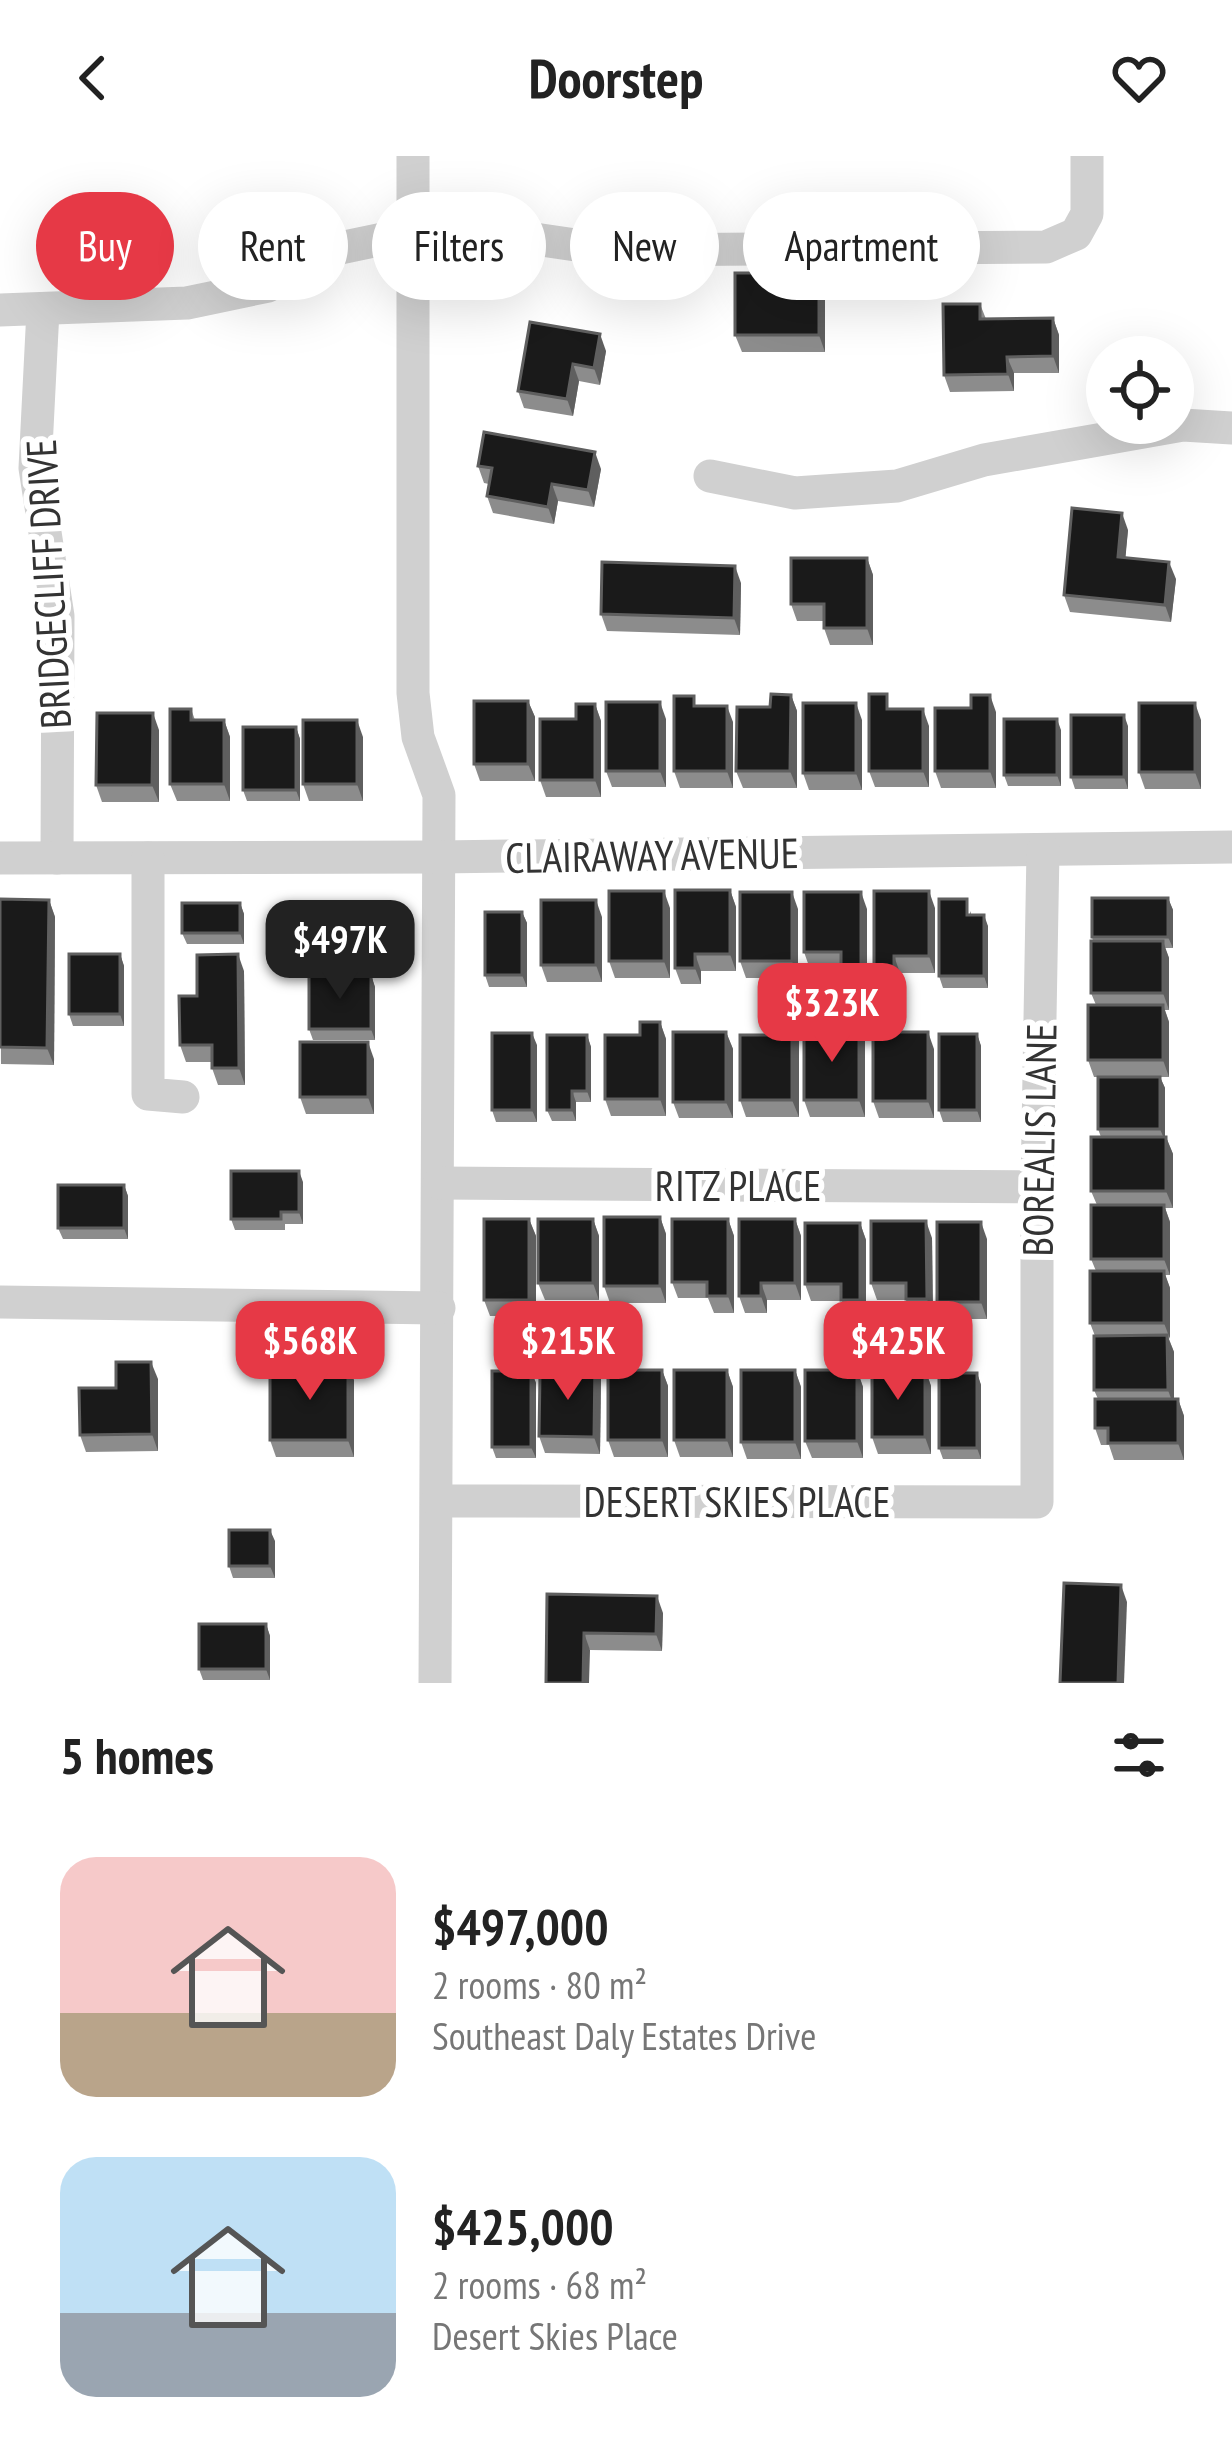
<!DOCTYPE html>
<meta charset="utf-8">
<style>
body{margin:0;font-family:"PT Sans Narrow",sans-serif;background:#f6f6f6;color:#222;height:100vh;display:flex;flex-direction:column;font-size:45px;white-space:nowrap}
*{box-sizing:border-box;margin:0}
p{font-size:39px;color:#767676}
.icon{flex:none;width:66px;height:66px;fill:none;stroke:currentColor;stroke-width:2;stroke-linecap:round;stroke-linejoin:round}
.map{position:relative;height:1527px;overflow:hidden}
.side{display:flex;flex-direction:column;background:#fff;flex:1}
.side>*{flex:none}
.banner{position:absolute;left:36px;top:36px;width:1161px;height:108px;display:flex;gap:24px}
.tools{position:absolute;left:1086px;top:180px;display:grid;gap:24px}
.tools a{display:grid;place-items:center;width:108px;height:108px;border-radius:50%;background:#fff;box-shadow:0 12px 48px #0002;font-size:60px}
.price{position:absolute;translate:-50% -102px;padding:0 27px;border-radius:24px;background:#e63946;color:#fff;font-size:39px;line-height:78px;filter:drop-shadow(0 3px 6px #0008)}
.price::after{content:'';position:absolute;left:50%;top:72px;width:36px;height:27px;margin-left:-18px;background:inherit;clip-path:polygon(0 0,100% 0,50% 100%)}
.price.active{background:#222;color:#fff}
ul{padding:0;list-style:none}
li{display:flex;align-items:center;gap:36px;height:300px;padding:0 60px}
li span{display:grid;place-items:center;flex:none;width:336px;height:240px;border-radius:36px;color:#555}
li>.icon{margin-inline-start:auto}
span .icon{width:144px;height:144px;fill:#fffc;stroke-width:1}
li b{font-size:51px}
h2{display:flex;justify-content:space-between;align-items:center;height:144px;padding:0 60px;font-size:51px}
.pill{padding:0 42px;border-radius:54px;background:#fff;box-shadow:0 12px 48px #0002;font-size:42px;line-height:108px}
.pill.active{background:#e63946;color:#fff}
header{display:flex;justify-content:space-between;align-items:center;height:156px;padding:0 60px;background:#fff;font-size:54px;font-weight:600}
.map>svg:first-child{display:block}
.lines{fill:none;stroke-linecap:round;stroke-linejoin:round}
.minor{stroke:#d0d0d0;stroke-width:33}
.wall{fill:#8c8c8c}
.shaded-wall{fill:#5f5f5f}
.building{fill:#1a1a1a;stroke:#5f5f5f;stroke-width:3}
.labels{text-anchor:middle;dominant-baseline:central;stroke-width:12;stroke-linejoin:round;paint-order:stroke}
.street-label{font-size:42px;fill:#333;stroke:#fff}
</style>
<header><svg class="icon" aria-label="back" viewBox="0 0 24 24"><path d="M15 5l-7 7 7 7"/></svg>Doorstep<svg class="icon" aria-label="heart" viewBox="0 0 24 24"><path d="M12 20l-8-8c-3-5 5-10 8-4 3-6 11-1 8 4z"/></svg></header>
<div class="map">
<svg width="1232" height="1527" viewBox="0 0 1232 1527">
<rect width="100%" height="100%" fill="#fff"/>
<g class="lines">
<g class="minor">
<polyline points="413,0 413,537 418,581 439,639 435,1527"/>
<polyline points="0,154 187,147 268,130 340,92 412,77 487,76 610,94 1046,91 1076,78 1087,58 1087,0"/>
<polyline points="43,154 35,312 58,460 57,702"/>
<polyline points="710,320 795,337 897,330 984,304 1183,269 1232,272"/>
<polyline points="0,702 439,701 1232,691"/>
<polyline points="148,702 148,938 183,941"/>
<polyline points="439,1027 1037,1031"/>
<polyline points="0,1146 439,1152"/>
<polyline points="437,1345 1037,1346 1037,1031 1043,694"/>
</g>
</g>
<g class="wall">
<polygon points="825,144 825,196 742,196 735,179"/>
<polygon points="980,148 986,163 1053,162 1059,179 1059,217 1014,217 1014,235 950,236 944,219"/>
<polygon points="530,166 606,195 600,229 579,225 573,260 524,252 518,235"/>
<polygon points="478,310 601,313 594,351 558,345 554,368 493,357 487,340 489,328 484,327"/>
<polygon points="1128,374 1125,402 1176,423 1171,466 1070,456 1064,439"/>
<polygon points="867,402 873,419 873,489 830,489 824,472 824,465 797,465 791,448"/>
<polygon points="741,427 740,479 607,475 601,458"/>
<polygon points="791,539 797,555 797,632 743,632 736,615 770,551"/>
<polygon points="528,545 535,561 535,625 480,625 474,608"/>
<polygon points="595,548 601,565 601,641 546,641 540,624 576,563"/>
<polygon points="698,550 733,566 733,632 680,632 674,615"/>
<polygon points="191,553 195,564 224,564 230,581 230,645 177,645 170,628"/>
<polygon points="892,553 929,570 929,631 875,631 869,615"/>
<polygon points="996,556 996,632 941,632 935,615"/>
<polygon points="666,563 666,631 612,631 606,615"/>
<polygon points="862,564 862,634 809,634 803,617"/>
<polygon points="1201,564 1201,633 1145,633 1139,616"/>
<polygon points="1128,570 1128,633 1075,633 1071,621"/>
<polygon points="296,571 300,583 300,645 247,645 243,634"/>
<polygon points="159,574 159,646 102,646 96,629"/>
<polygon points="1061,574 1061,630 1008,630 1004,619"/>
<polygon points="363,581 363,645 309,645 303,628"/>
<polygon points="730,734 736,751 736,815 701,815 701,828 681,828 675,812"/>
<polygon points="1168,742 1173,754 1173,792 1165,792 1169,802 1169,854 1165,854 1169,866 1169,921 1160,921 1165,932 1165,981 1166,981 1173,998 1173,1052 1165,1052 1170,1066 1170,1119 1165,1119 1170,1132 1169,1183 1174,1196 1174,1243 1178,1243 1184,1260 1184,1304 1114,1304 1109,1289 1101,1289 1095,1272 1098,1243 1094,1234 1095,1180 1090,1167 1096,1115 1091,1103 1097,1049 1091,1035 1101,981 1098,973 1098,921 1094,921 1088,904 1096,849 1091,837 1093,785 1092,781"/>
<polygon points="0,743 49,744 55,761 54,909 1,908"/>
<polygon points="240,747 244,758 244,788 187,788 182,777"/>
<polygon points="670,752 670,822 615,822 609,805"/>
<polygon points="935,752 935,817 900,817 900,828 880,828 874,811"/>
<polygon points="798,753 798,822 746,822 740,805"/>
<polygon points="867,753 867,827 847,827 843,813 810,813 804,796"/>
<polygon points="971,755 971,759 988,770 988,832 943,832 939,820"/>
<polygon points="522,756 527,767 527,831 489,831 485,819"/>
<polygon points="602,761 602,826 547,826 541,809"/>
<polygon points="374,763 374,817 307,817 301,800"/>
<polygon points="120,798 124,810 124,870 73,870 69,858"/>
<polygon points="244,815 245,929 218,929 212,912 212,906 186,906 180,889 197,840"/>
<polygon points="371,819 375,831 375,884 313,884 309,873"/>
<polygon points="660,866 666,883 666,960 611,960 605,943 640,879"/>
<polygon points="859,867 865,884 865,961 810,961 804,944 839,877"/>
<polygon points="726,876 733,893 733,962 679,962 673,946"/>
<polygon points="977,878 981,890 981,966 943,966 939,954"/>
<polygon points="587,879 591,891 591,946 576,946 576,965 552,965 547,954"/>
<polygon points="772,879 799,883 799,961 746,961 740,944"/>
<polygon points="537,889 537,966 496,966 492,954"/>
<polygon points="934,893 934,962 879,962 873,945"/>
<polygon points="374,903 374,958 306,958 300,941"/>
<polygon points="303,1026 303,1068 285,1068 285,1074 235,1074 231,1063"/>
<polygon points="124,1029 128,1040 128,1083 63,1083 58,1072"/>
<polygon points="660,1061 666,1078 666,1147 610,1147 604,1130"/>
<polygon points="529,1063 536,1080 536,1160 490,1160 484,1144"/>
<polygon points="593,1063 599,1080 599,1144 545,1144 538,1127"/>
<polygon points="728,1063 734,1080 734,1157 714,1157 708,1142 678,1142 672,1126"/>
<polygon points="795,1063 801,1080 801,1144 767,1144 767,1157 745,1157 739,1140"/>
<polygon points="860,1067 866,1084 866,1160 847,1160 842,1145 811,1145 805,1128"/>
<polygon points="932,1082 933,1160 912,1160 906,1144 877,1144 871,1127"/>
<polygon points="987,1083 987,1163 943,1163 937,1146"/>
<polygon points="925,1213 931,1230 931,1298 878,1298 872,1281"/>
<polygon points="662,1214 668,1230 668,1301 614,1301 608,1284"/>
<polygon points="727,1214 733,1231 733,1301 680,1301 674,1284"/>
<polygon points="795,1214 801,1231 801,1303 747,1303 741,1286"/>
<polygon points="857,1214 863,1231 863,1302 812,1302 805,1285"/>
<polygon points="531,1215 536,1227 536,1302 496,1302 492,1291"/>
<polygon points="977,1217 981,1229 981,1303 943,1303 939,1292"/>
<polygon points="574,1219 601,1222 600,1298 545,1297 539,1280"/>
<polygon points="158,1223 158,1295 86,1296 80,1279 116,1232"/>
<polygon points="354,1224 354,1301 276,1301 270,1284"/>
<polygon points="275,1385 275,1422 233,1422 229,1410"/>
<polygon points="547,1438 663,1457 662,1495 590,1494"/>
<polygon points="266,1468 270,1480 270,1524 203,1524 199,1513"/>
</g>
<g class="shaded-wall">
<polygon points="819,127 825,144 825,196 819,179"/>
<polygon points="1053,162 1059,179 1059,217 1053,200"/>
<polygon points="600,178 606,195 600,229 594,212"/>
<polygon points="1007,201 1014,217 1014,235 1008,218"/>
<polygon points="573,208 579,225 573,260 567,243"/>
<polygon points="595,296 601,313 594,351 588,334"/>
<polygon points="552,328 558,345 554,368 548,351"/>
<polygon points="1122,357 1128,374 1124,418 1118,401"/>
<polygon points="867,402 873,419 873,489 867,472"/>
<polygon points="1169,406 1176,423 1171,466 1165,449"/>
<polygon points="735,410 741,427 740,479 734,462"/>
<polygon points="791,539 797,555 797,632 790,615"/>
<polygon points="990,539 996,556 996,632 990,615"/>
<polygon points="528,545 535,561 535,625 528,608"/>
<polygon points="660,546 666,563 666,631 660,615"/>
<polygon points="856,547 862,564 862,634 856,617"/>
<polygon points="1195,547 1201,564 1201,633 1195,616"/>
<polygon points="595,548 601,565 601,641 595,624"/>
<polygon points="727,550 733,566 733,632 727,615"/>
<polygon points="923,553 929,570 929,631 923,615"/>
<polygon points="153,557 159,574 159,646 152,629"/>
<polygon points="1124,559 1128,570 1128,633 1124,621"/>
<polygon points="1057,563 1061,574 1061,630 1057,619"/>
<polygon points="224,564 230,581 230,645 224,628"/>
<polygon points="357,564 363,581 363,645 357,628"/>
<polygon points="296,571 300,583 300,645 296,634"/>
<polygon points="730,734 736,751 736,815 730,798"/>
<polygon points="664,735 670,752 670,822 664,805"/>
<polygon points="929,735 935,752 935,817 929,800"/>
<polygon points="792,736 798,753 798,822 792,805"/>
<polygon points="861,736 867,753 867,827 861,810"/>
<polygon points="1168,742 1173,754 1173,792 1168,781"/>
<polygon points="49,744 55,761 54,909 47,892"/>
<polygon points="596,744 602,761 602,826 596,809"/>
<polygon points="367,746 374,763 374,817 367,800"/>
<polygon points="240,747 244,758 244,788 240,777"/>
<polygon points="522,756 527,767 527,831 522,819"/>
<polygon points="984,759 988,770 988,832 984,820"/>
<polygon points="1163,785 1169,802 1169,854 1163,837"/>
<polygon points="120,798 124,810 124,870 120,858"/>
<polygon points="238,798 244,815 245,929 239,912"/>
<polygon points="695,798 701,815 701,828 695,812"/>
<polygon points="894,800 900,817 900,828 894,811"/>
<polygon points="371,819 375,831 375,884 371,873"/>
<polygon points="1163,849 1169,866 1169,921 1163,904"/>
<polygon points="660,866 666,883 666,960 660,943"/>
<polygon points="792,866 799,883 799,961 792,944"/>
<polygon points="859,867 865,884 865,961 859,944"/>
<polygon points="726,876 733,893 733,962 726,946"/>
<polygon points="928,876 934,893 934,962 928,945"/>
<polygon points="532,877 537,889 537,966 532,954"/>
<polygon points="977,878 981,890 981,966 977,954"/>
<polygon points="587,879 591,891 591,946 587,935"/>
<polygon points="368,886 374,903 374,958 368,941"/>
<polygon points="1160,921 1165,932 1165,985 1160,973"/>
<polygon points="572,935 576,946 576,965 572,954"/>
<polygon points="1166,981 1173,998 1173,1052 1166,1035"/>
<polygon points="299,1015 303,1026 303,1068 299,1056"/>
<polygon points="124,1029 128,1040 128,1083 124,1072"/>
<polygon points="1164,1049 1170,1066 1170,1119 1164,1103"/>
<polygon points="660,1061 666,1078 666,1147 660,1130"/>
<polygon points="529,1063 536,1080 536,1160 529,1144"/>
<polygon points="593,1063 599,1080 599,1144 593,1127"/>
<polygon points="728,1063 734,1080 734,1157 728,1140"/>
<polygon points="795,1063 801,1080 801,1144 795,1127"/>
<polygon points="926,1065 932,1082 933,1160 927,1143"/>
<polygon points="981,1066 987,1083 987,1163 981,1146"/>
<polygon points="860,1067 866,1084 866,1160 860,1144"/>
<polygon points="1164,1115 1170,1132 1170,1183 1164,1167"/>
<polygon points="761,1127 767,1144 767,1157 761,1140"/>
<polygon points="1167,1179 1174,1196 1174,1251 1168,1234"/>
<polygon points="595,1205 601,1222 600,1298 594,1281"/>
<polygon points="151,1206 158,1223 158,1295 152,1278"/>
<polygon points="348,1207 354,1224 354,1301 348,1284"/>
<polygon points="925,1213 931,1230 931,1298 925,1281"/>
<polygon points="662,1214 668,1230 668,1301 662,1284"/>
<polygon points="727,1214 733,1231 733,1301 727,1284"/>
<polygon points="795,1214 801,1231 801,1303 795,1286"/>
<polygon points="857,1214 863,1231 863,1302 857,1285"/>
<polygon points="531,1215 536,1227 536,1302 531,1291"/>
<polygon points="977,1217 981,1229 981,1303 977,1292"/>
<polygon points="1178,1243 1184,1260 1184,1304 1178,1287"/>
<polygon points="270,1374 275,1385 275,1422 270,1410"/>
<polygon points="1121,1429 1127,1446 1124,1527 1118,1527"/>
<polygon points="657,1440 663,1457 662,1495 656,1478"/>
<polygon points="266,1468 270,1480 270,1524 266,1513"/>
<polygon points="584,1477 590,1494 589,1527 583,1527"/>
</g>
<g class="building">
<polygon points="735,117 772,117 772,127 819,127 819,179 735,179"/>
<polygon points="943,148 980,148 980,163 1053,162 1053,200 1007,201 1008,218 944,219"/>
<polygon points="530,166 600,178 594,212 573,208 567,243 518,235"/>
<polygon points="484,276 595,296 588,334 552,328 548,351 487,340 492,312 478,310"/>
<polygon points="1072,352 1122,357 1118,401 1169,406 1165,449 1064,439"/>
<polygon points="791,402 867,402 867,472 824,472 824,448 791,448"/>
<polygon points="602,406 735,410 734,462 601,458"/>
<polygon points="771,538 791,539 790,615 736,615 737,551 770,551"/>
<polygon points="869,538 887,538 887,553 923,553 923,615 869,615"/>
<polygon points="971,539 990,539 990,615 935,615 935,552 971,552"/>
<polygon points="674,540 694,540 694,550 727,550 727,615 674,615"/>
<rect x="474" y="545" width="54" height="63"/>
<rect x="606" y="546" width="54" height="69"/>
<rect x="803" y="547" width="53" height="70"/>
<rect x="1139" y="547" width="56" height="69"/>
<polygon points="576,548 595,548 595,624 540,624 540,563 576,563"/>
<polygon points="170,553 191,553 191,564 224,564 224,628 170,628"/>
<polygon points="97,557 153,557 152,629 96,629"/>
<rect x="1071" y="559" width="53" height="62"/>
<rect x="1004" y="563" width="53" height="56"/>
<rect x="303" y="564" width="54" height="64"/>
<rect x="243" y="571" width="53" height="63"/>
<polygon points="675,734 730,734 730,798 695,798 695,812 675,812"/>
<rect x="609" y="735" width="55" height="70"/>
<polygon points="874,735 929,735 929,800 894,800 894,811 874,811"/>
<rect x="740" y="736" width="52" height="69"/>
<polygon points="804,736 861,736 861,810 841,810 841,796 804,796"/>
<rect x="1092" y="742" width="76" height="39"/>
<polygon points="0,743 49,744 47,892 0,891"/>
<polygon points="939,743 967,743 967,759 984,759 984,820 939,820"/>
<rect x="541" y="744" width="55" height="65"/>
<rect x="301" y="746" width="66" height="54"/>
<rect x="182" y="747" width="58" height="30"/>
<rect x="485" y="756" width="37" height="63"/>
<rect x="1091" y="785" width="72" height="52"/>
<rect x="69" y="798" width="51" height="60"/>
<polygon points="238,798 239,912 212,912 212,889 180,889 179,840 197,840 197,799"/>
<rect x="309" y="819" width="62" height="54"/>
<rect x="1088" y="849" width="75" height="55"/>
<polygon points="640,866 660,866 660,943 605,943 605,879 640,879"/>
<polygon points="772,866 792,866 792,944 740,944 740,879 772,879"/>
<polygon points="839,867 859,867 859,944 804,944 804,877 839,877"/>
<rect x="673" y="876" width="53" height="70"/>
<rect x="873" y="876" width="55" height="69"/>
<rect x="492" y="877" width="40" height="77"/>
<rect x="939" y="878" width="38" height="76"/>
<polygon points="547,879 587,879 587,935 572,935 572,954 547,954"/>
<rect x="300" y="886" width="68" height="55"/>
<rect x="1098" y="921" width="62" height="52"/>
<rect x="1091" y="981" width="75" height="54"/>
<polygon points="231,1015 299,1015 299,1056 281,1056 281,1063 231,1063"/>
<rect x="58" y="1029" width="66" height="43"/>
<rect x="1091" y="1049" width="73" height="54"/>
<rect x="604" y="1061" width="56" height="69"/>
<rect x="484" y="1063" width="45" height="81"/>
<rect x="538" y="1063" width="55" height="64"/>
<polygon points="672,1063 728,1063 728,1140 707,1140 707,1126 672,1126"/>
<polygon points="739,1063 795,1063 795,1127 761,1127 761,1140 739,1140"/>
<polygon points="871,1065 926,1065 927,1143 906,1143 906,1127 871,1127"/>
<rect x="937" y="1066" width="44" height="80"/>
<polygon points="805,1067 860,1067 860,1144 841,1144 841,1128 805,1128"/>
<rect x="1090" y="1115" width="74" height="52"/>
<polygon points="1167,1179 1168,1234 1094,1234 1094,1180"/>
<polygon points="575,1204 595,1205 594,1281 539,1280 540,1218 574,1219"/>
<polygon points="116,1206 151,1206 152,1278 80,1279 79,1232 116,1232"/>
<polygon points="305,1207 348,1207 348,1284 270,1284 270,1215 305,1215"/>
<rect x="872" y="1213" width="53" height="68"/>
<rect x="608" y="1214" width="54" height="70"/>
<rect x="674" y="1214" width="53" height="70"/>
<rect x="741" y="1214" width="54" height="72"/>
<rect x="805" y="1214" width="52" height="71"/>
<rect x="492" y="1215" width="39" height="76"/>
<rect x="939" y="1217" width="38" height="75"/>
<polygon points="1095,1243 1178,1243 1178,1287 1108,1287 1108,1272 1095,1272"/>
<rect x="229" y="1374" width="41" height="36"/>
<polygon points="1064,1427 1121,1429 1118,1527 1060,1527"/>
<polygon points="547,1438 657,1440 656,1478 584,1477 583,1527 546,1527"/>
<rect x="199" y="1468" width="67" height="45"/>
</g>
<g class="labels">
<g class="street-label">
<text transform="translate(48 428) rotate(-93)">BRIDGECLIFF DRIVE</text>
<text transform="translate(652 699) rotate(-1)">CLAIRAWAY AVENUE</text>
<text transform="translate(1039 984) rotate(-89)">BOREALIS LANE</text>
<text x="738" y="1029">RITZ PLACE</text>
<text x="737" y="1345">DESERT SKIES PLACE</text>
</g>
</g>
</svg>
<div class="tools">
<a><svg class="icon" aria-label="locate" viewBox="0 0 24 24"><circle cx="12" cy="12" r="6"/><path d="M12 2v4M12 18v4M2 12h4M18 12h4"/></svg></a>
</div>
<b class="price active" style="left:340px;top:846px">$497K</b>
<b class="price" style="left:832px;top:909px">$323K</b>
<b class="price" style="left:310px;top:1247px">$568K</b>
<b class="price" style="left:568px;top:1247px">$215K</b>
<b class="price" style="left:898px;top:1247px">$425K</b>
<div class="banner">
<a class="pill active">Buy</a>
<a class="pill">Rent</a>
<a class="pill">Filters</a>
<a class="pill">New</a>
<a class="pill">Apartment</a>
</div>
</div>
<section class="side">
<h2>5 homes<svg class="icon" aria-label="filters" viewBox="0 0 24 24"><path d="M4 7h16M4 17h16"/><circle cx="9" cy="7" r="2"/><circle cx="15" cy="17" r="2"/></svg></h2>
<ul>
<li><span style="background:linear-gradient(#f6c9c9 65%,#b9a48a 0)"><svg class="icon" aria-label="home" viewBox="0 0 24 24"><path d="M3 11l9-7 9 7M6 9v11h12V9"/></svg></span><div><b>$497,000</b><p>2 rooms · 80 m²</p><p>Southeast Daly Estates Drive</p></div></li>
<li><span style="background:linear-gradient(#bfe0f5 65%,#9aa5b1 0)"><svg class="icon" aria-label="home" viewBox="0 0 24 24"><path d="M3 11l9-7 9 7M6 9v11h12V9"/></svg></span><div><b>$425,000</b><p>2 rooms · 68 m²</p><p>Desert Skies Place</p></div></li>
</ul>
</section>
